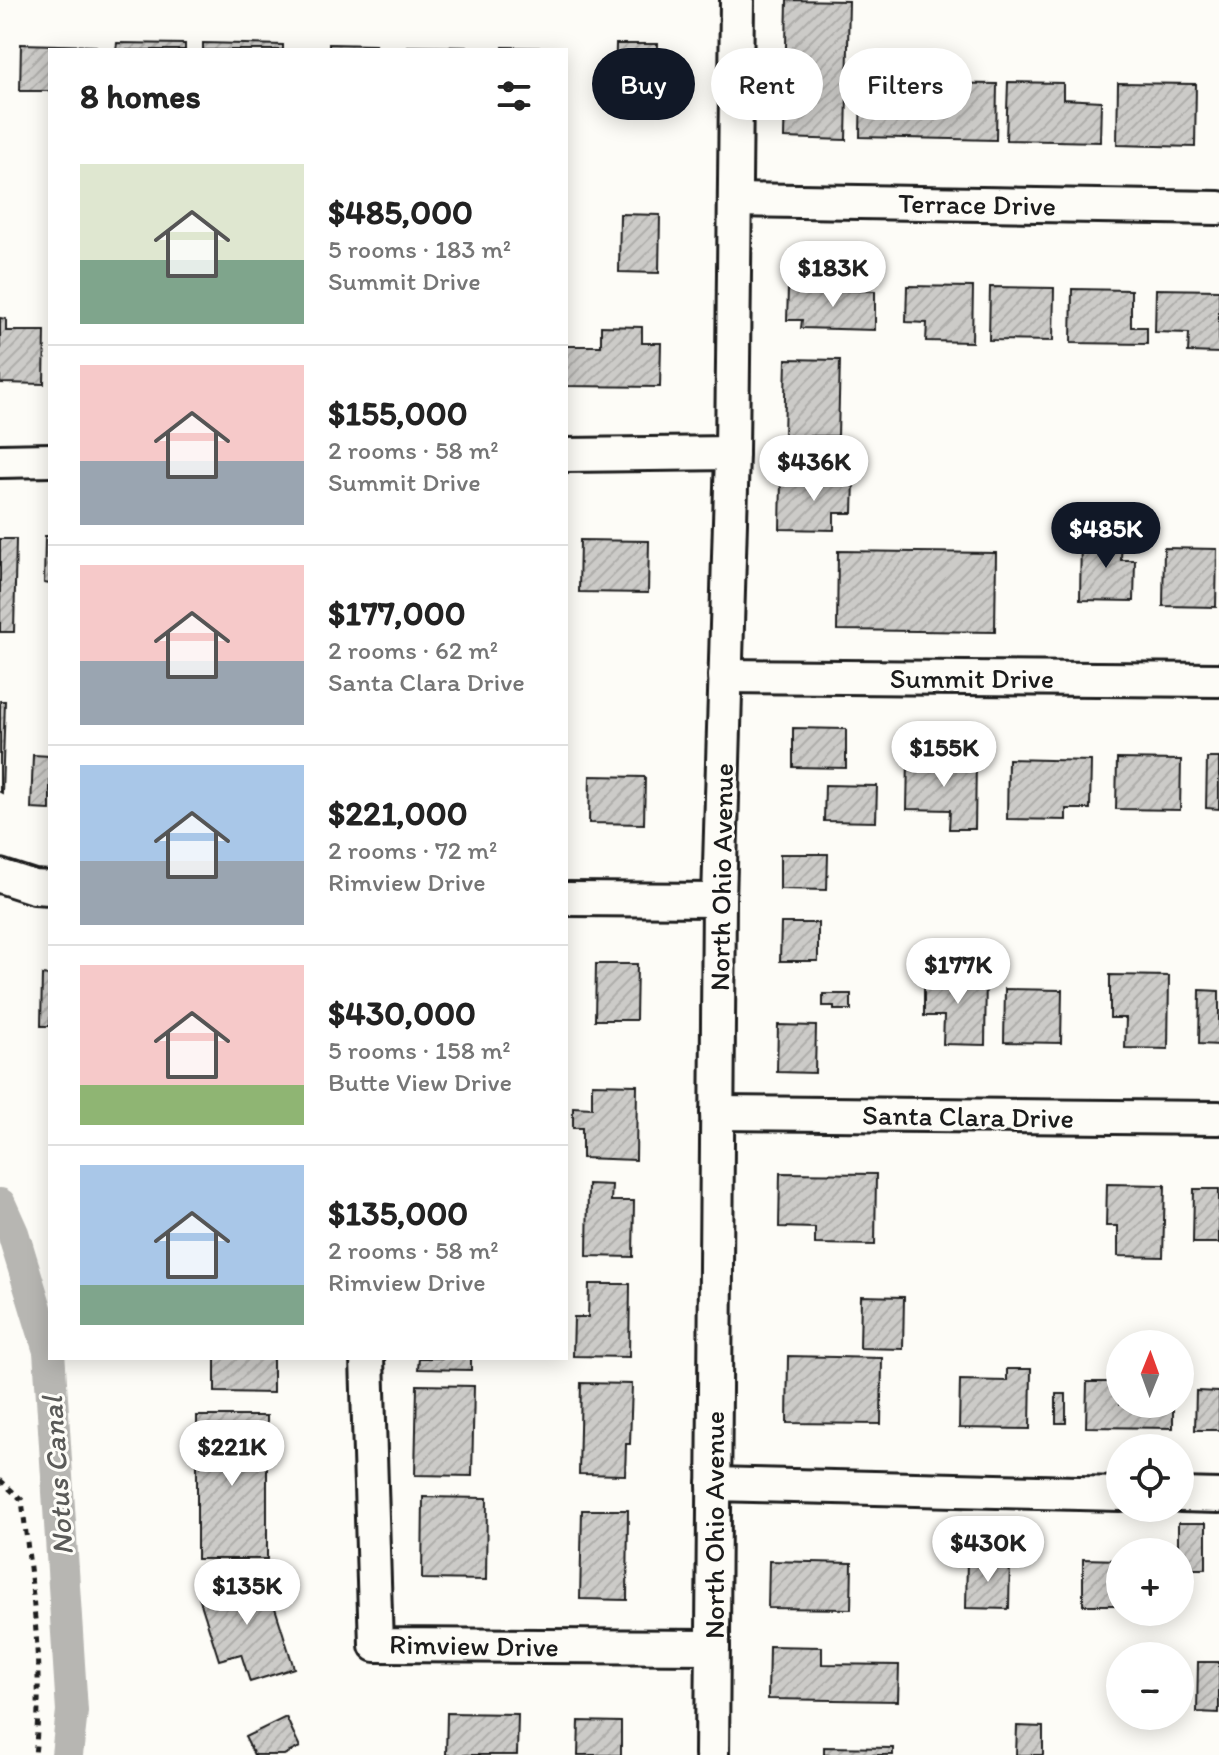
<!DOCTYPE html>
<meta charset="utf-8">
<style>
body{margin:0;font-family:Itim,sans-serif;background:#f6f6f6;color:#222;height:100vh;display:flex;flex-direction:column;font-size:30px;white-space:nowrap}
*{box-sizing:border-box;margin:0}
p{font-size:26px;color:#767676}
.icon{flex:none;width:44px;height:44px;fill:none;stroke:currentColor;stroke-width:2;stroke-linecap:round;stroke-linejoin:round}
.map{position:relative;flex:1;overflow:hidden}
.panel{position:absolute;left:48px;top:48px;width:520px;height:1312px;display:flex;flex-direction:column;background:#fff;border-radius:0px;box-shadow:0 4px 20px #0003}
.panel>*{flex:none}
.banner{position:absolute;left:592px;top:48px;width:506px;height:72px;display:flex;gap:16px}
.needle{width:52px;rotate:1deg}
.fabs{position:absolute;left:1106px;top:1330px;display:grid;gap:16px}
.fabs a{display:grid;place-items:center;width:88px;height:88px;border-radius:50%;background:#fff;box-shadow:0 4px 20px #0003;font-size:40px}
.price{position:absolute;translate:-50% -68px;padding:0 18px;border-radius:28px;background:#fff;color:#222;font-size:26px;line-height:52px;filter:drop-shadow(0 2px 4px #0008)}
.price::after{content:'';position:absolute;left:50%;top:48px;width:24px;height:18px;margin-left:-12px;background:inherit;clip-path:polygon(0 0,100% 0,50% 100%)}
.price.active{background:#111827;color:#fff}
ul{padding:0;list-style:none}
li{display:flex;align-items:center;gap:24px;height:200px;padding:0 32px}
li+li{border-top:2px solid #e0e0e0}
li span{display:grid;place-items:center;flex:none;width:224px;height:160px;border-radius:0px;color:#555}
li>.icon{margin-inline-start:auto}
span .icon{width:96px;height:96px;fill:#fffc;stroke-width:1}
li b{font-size:34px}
h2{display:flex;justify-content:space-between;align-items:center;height:96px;padding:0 32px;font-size:34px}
.chip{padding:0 28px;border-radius:36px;background:#fff;box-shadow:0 4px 20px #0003;font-size:28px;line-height:72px}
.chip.active{background:#111827;color:#fff}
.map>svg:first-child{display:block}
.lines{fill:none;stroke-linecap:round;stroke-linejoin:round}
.canal{stroke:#b7b6b2;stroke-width:32}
.building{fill:url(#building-hatch);stroke:#1c1c1c;stroke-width:2}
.minor-casing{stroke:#1c1c1c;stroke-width:38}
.path{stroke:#1c1c1c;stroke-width:5;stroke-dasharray:6 6;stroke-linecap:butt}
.minor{stroke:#fdfcf7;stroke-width:32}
.labels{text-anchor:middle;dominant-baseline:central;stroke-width:6;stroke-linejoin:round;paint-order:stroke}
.street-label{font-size:28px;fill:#1c1c1c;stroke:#fdfcf7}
.water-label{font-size:30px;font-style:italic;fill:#5a5a58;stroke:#fdfcf7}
</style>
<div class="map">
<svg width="1219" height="1755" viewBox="0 0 1219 1755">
<defs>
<pattern id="building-hatch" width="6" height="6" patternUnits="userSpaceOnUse" patternTransform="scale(2)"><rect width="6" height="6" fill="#cccbc8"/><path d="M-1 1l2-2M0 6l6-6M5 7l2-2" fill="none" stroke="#afaeab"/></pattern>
</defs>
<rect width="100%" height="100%" fill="#fdfcf7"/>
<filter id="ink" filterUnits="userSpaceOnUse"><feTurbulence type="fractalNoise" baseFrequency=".0125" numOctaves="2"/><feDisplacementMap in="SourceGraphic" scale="16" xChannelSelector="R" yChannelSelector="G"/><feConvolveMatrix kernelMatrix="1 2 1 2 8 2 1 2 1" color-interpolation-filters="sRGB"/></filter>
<g filter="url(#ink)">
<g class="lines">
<polyline class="canal" points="0,1204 13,1233 49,1351 72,1711 67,1755"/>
</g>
<g class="building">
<polygon points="787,0 849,1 846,140 784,138"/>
<polygon points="117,43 185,44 185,50 116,50"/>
<polygon points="203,43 283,45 283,50 203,50"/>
<polygon points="21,44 96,46 96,50 50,50 50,91 20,91"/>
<polygon points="329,44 375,45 374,50 329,50"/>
<polygon points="616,44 658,44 657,92 615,91"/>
<polygon points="408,46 469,47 469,50 408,50"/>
<polygon points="503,47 562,48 562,50 503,50"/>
<polygon points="861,82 997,84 996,140 860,137"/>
<polygon points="1008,82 1063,83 1063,99 1101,101 1100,142 1006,140"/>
<polygon points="1118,83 1196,84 1195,147 1117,145"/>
<polygon points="620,214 660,215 659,273 619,272"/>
<polygon points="907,286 973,287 972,342 926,341 927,323 906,322"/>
<polygon points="990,287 1054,288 1053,341 989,340"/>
<polygon points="788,289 875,291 875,330 801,328 802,320 787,320"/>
<polygon points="1072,289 1131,290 1131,327 1147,327 1147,344 1071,343"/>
<polygon points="1156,289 1219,290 1219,353 1188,352 1189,333 1155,332"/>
<polygon points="0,318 6,319 6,331 45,331 44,384 0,383"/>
<polygon points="601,326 642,327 642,343 661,343 660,387 566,386 566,346 601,346"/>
<polygon points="786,359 840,360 838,436 784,436"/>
<polygon points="781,479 854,480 853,513 834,513 834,530 780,529"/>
<polygon points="45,536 50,536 50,584 44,583"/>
<polygon points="1081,536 1122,536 1121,560 1135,560 1134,601 1080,600"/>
<polygon points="0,539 16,539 14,632 0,632"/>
<polygon points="580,540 649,541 648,593 579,592"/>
<polygon points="1164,548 1217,549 1216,607 1163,606"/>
<polygon points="838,551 996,553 995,632 837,630"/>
<polygon points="0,701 5,701 2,793 0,792"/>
<polygon points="793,728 846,729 846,768 793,767"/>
<polygon points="33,755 50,756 50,810 31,809"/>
<polygon points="1207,758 1219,758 1219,809 1206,808"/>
<polygon points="908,759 976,760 975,829 949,829 950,810 907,809"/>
<polygon points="1008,759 1091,761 1090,809 1066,809 1066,820 1007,819"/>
<polygon points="1117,759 1181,760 1180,810 1116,809"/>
<polygon points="590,776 645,777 644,824 589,823"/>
<polygon points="825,785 877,786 876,822 824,821"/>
<polygon points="780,854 828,854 827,890 780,889"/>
<polygon points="781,923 818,923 818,961 780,961"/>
<polygon points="596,964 637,964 636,1020 595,1020"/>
<polygon points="924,974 986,975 985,1045 943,1044 944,1016 924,1016"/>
<polygon points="42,975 50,976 50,1026 41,1026"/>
<polygon points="1110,975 1169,976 1168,1049 1125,1048 1126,1018 1110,1018"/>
<polygon points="1005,989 1062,990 1061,1043 1004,1042"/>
<polygon points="1200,990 1219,991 1219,1045 1199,1044"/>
<polygon points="823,994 851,994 851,1010 834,1010 834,1006 823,1006"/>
<polygon points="778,1025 816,1026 815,1073 777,1072"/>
<polygon points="592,1084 637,1085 636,1160 582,1158 582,1128 573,1128 573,1107 592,1108"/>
<polygon points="780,1173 876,1174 875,1245 815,1244 815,1228 779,1227"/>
<polygon points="588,1184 612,1185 611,1201 634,1201 633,1257 587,1256"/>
<polygon points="1107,1184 1165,1185 1163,1257 1118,1256 1118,1226 1106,1226"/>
<polygon points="1194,1189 1219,1189 1219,1243 1193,1243"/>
<polygon points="589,1284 630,1284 629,1357 573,1356 574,1317 588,1317"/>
<polygon points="861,1296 904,1297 903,1349 860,1348"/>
<polygon points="788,1356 882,1358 881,1424 787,1423"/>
<polygon points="215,1358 273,1358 273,1393 215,1392"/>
<polygon points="419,1358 471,1358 471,1370 418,1369"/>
<polygon points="1007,1369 1031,1369 1030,1429 959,1428 960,1380 1007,1381"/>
<polygon points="1087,1382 1120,1382 1120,1404 1173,1404 1173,1428 1086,1427"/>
<polygon points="581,1383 632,1384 630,1444 626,1444 625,1475 579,1474"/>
<polygon points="417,1385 474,1386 472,1476 415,1475"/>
<polygon points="1196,1391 1219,1392 1219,1430 1195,1430"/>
<rect x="1056" y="1394" width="10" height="29"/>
<rect x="197" y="1416" width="70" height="143"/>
<polygon points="423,1497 487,1498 486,1580 422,1579"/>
<polygon points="582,1510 628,1510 627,1600 580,1599"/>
<polygon points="1178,1523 1206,1523 1206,1569 1180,1569 1180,1552 1178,1552"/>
<polygon points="967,1559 1010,1559 1009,1609 966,1608"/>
<polygon points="1083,1559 1120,1560 1120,1605 1083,1605"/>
<polygon points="769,1561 852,1563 851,1609 768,1608"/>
<polygon points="264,1573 294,1668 250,1682 241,1654 219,1660 198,1594"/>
<polygon points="769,1646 822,1647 822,1664 899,1665 898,1701 768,1699"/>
<polygon points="1198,1662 1219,1662 1219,1713 1197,1712"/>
<polygon points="447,1713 518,1714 517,1755 446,1755"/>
<polygon points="286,1717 300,1747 284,1755 254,1755 245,1737"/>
<polygon points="579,1721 621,1722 621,1755 578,1755"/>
<polygon points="1017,1726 1043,1727 1043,1755 1016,1755"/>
<polygon points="824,1747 893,1748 893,1755 824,1755"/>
</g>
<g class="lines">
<defs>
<g id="minor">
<polyline points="735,200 1219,208"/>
<polyline points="566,455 732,453"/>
<polyline points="0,461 50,460"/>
<polyline points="725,676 1219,680"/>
<polyline points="0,876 34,887 50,888"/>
<polyline points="566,899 719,900"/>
<polyline points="717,1113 1219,1118"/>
<polyline points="367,1358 376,1645 713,1647"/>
<polyline points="714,1484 1120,1494"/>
<polyline points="1180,1495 1219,1496"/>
<polyline points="712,1755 719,900 732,453 737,0"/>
</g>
</defs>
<use href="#minor" class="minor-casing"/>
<path class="path" d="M0 1480 22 1500C32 1584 44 1670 35 1755"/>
<use href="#minor" class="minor"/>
</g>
</g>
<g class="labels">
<g class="street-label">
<text transform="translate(977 204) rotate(1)">Terrace Drive</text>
<text x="972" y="678">Summit Drive</text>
<text transform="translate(721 877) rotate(-89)">North Ohio Avenue</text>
<text transform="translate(968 1116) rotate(1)">Santa Clara Drive</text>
<text transform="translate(714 1525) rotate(-90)">North Ohio Avenue</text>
<text transform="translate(474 1645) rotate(1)">Rimview Drive</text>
</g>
<g class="water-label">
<text transform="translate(57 1476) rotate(-94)">Notus Canal</text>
</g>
</g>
</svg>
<div class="fabs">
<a><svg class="needle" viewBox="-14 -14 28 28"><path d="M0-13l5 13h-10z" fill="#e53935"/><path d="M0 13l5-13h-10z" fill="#767676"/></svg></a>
<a><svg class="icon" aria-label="locate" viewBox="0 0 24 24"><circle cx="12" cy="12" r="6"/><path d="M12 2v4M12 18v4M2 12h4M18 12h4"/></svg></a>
<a>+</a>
<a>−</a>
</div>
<b class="price" style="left:833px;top:309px">$183K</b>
<b class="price" style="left:814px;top:503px">$436K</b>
<b class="price active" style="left:1106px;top:570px">$485K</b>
<b class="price" style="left:944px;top:789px">$155K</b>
<b class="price" style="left:958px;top:1006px">$177K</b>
<b class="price" style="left:232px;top:1488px">$221K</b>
<b class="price" style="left:988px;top:1584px">$430K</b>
<b class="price" style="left:247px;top:1627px">$135K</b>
<div class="banner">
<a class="chip active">Buy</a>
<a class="chip">Rent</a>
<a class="chip">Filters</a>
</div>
<section class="panel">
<h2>8 homes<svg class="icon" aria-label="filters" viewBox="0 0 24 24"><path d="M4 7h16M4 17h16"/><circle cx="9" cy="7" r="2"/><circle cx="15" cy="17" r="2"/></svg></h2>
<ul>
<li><span style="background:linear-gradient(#dfe7d0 60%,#7fa58c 0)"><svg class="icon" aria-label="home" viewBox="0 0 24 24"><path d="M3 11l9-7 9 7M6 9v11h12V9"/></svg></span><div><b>$485,000</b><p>5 rooms · 183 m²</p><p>Summit Drive</p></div></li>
<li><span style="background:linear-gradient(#f6c9c9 60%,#9aa5b1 0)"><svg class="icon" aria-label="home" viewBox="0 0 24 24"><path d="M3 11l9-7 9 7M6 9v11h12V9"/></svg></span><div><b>$155,000</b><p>2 rooms · 58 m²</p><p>Summit Drive</p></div></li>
<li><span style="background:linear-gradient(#f6c9c9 60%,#9aa5b1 0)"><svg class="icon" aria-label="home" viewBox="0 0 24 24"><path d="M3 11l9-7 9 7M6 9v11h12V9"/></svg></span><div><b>$177,000</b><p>2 rooms · 62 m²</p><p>Santa Clara Drive</p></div></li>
<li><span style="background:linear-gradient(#a9c7e8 60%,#9aa5b1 0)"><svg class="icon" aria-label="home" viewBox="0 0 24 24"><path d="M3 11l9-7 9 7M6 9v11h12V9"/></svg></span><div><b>$221,000</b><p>2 rooms · 72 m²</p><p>Rimview Drive</p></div></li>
<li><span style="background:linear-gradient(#f6c9c9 75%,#8fb573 0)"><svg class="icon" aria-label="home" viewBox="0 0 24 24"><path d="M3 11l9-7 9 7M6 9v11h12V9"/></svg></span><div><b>$430,000</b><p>5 rooms · 158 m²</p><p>Butte View Drive</p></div></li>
<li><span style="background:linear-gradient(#a9c7e8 75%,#7fa58c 0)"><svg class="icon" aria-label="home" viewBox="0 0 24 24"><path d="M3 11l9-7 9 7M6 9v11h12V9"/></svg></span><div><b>$135,000</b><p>2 rooms · 58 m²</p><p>Rimview Drive</p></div></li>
</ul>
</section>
</div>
